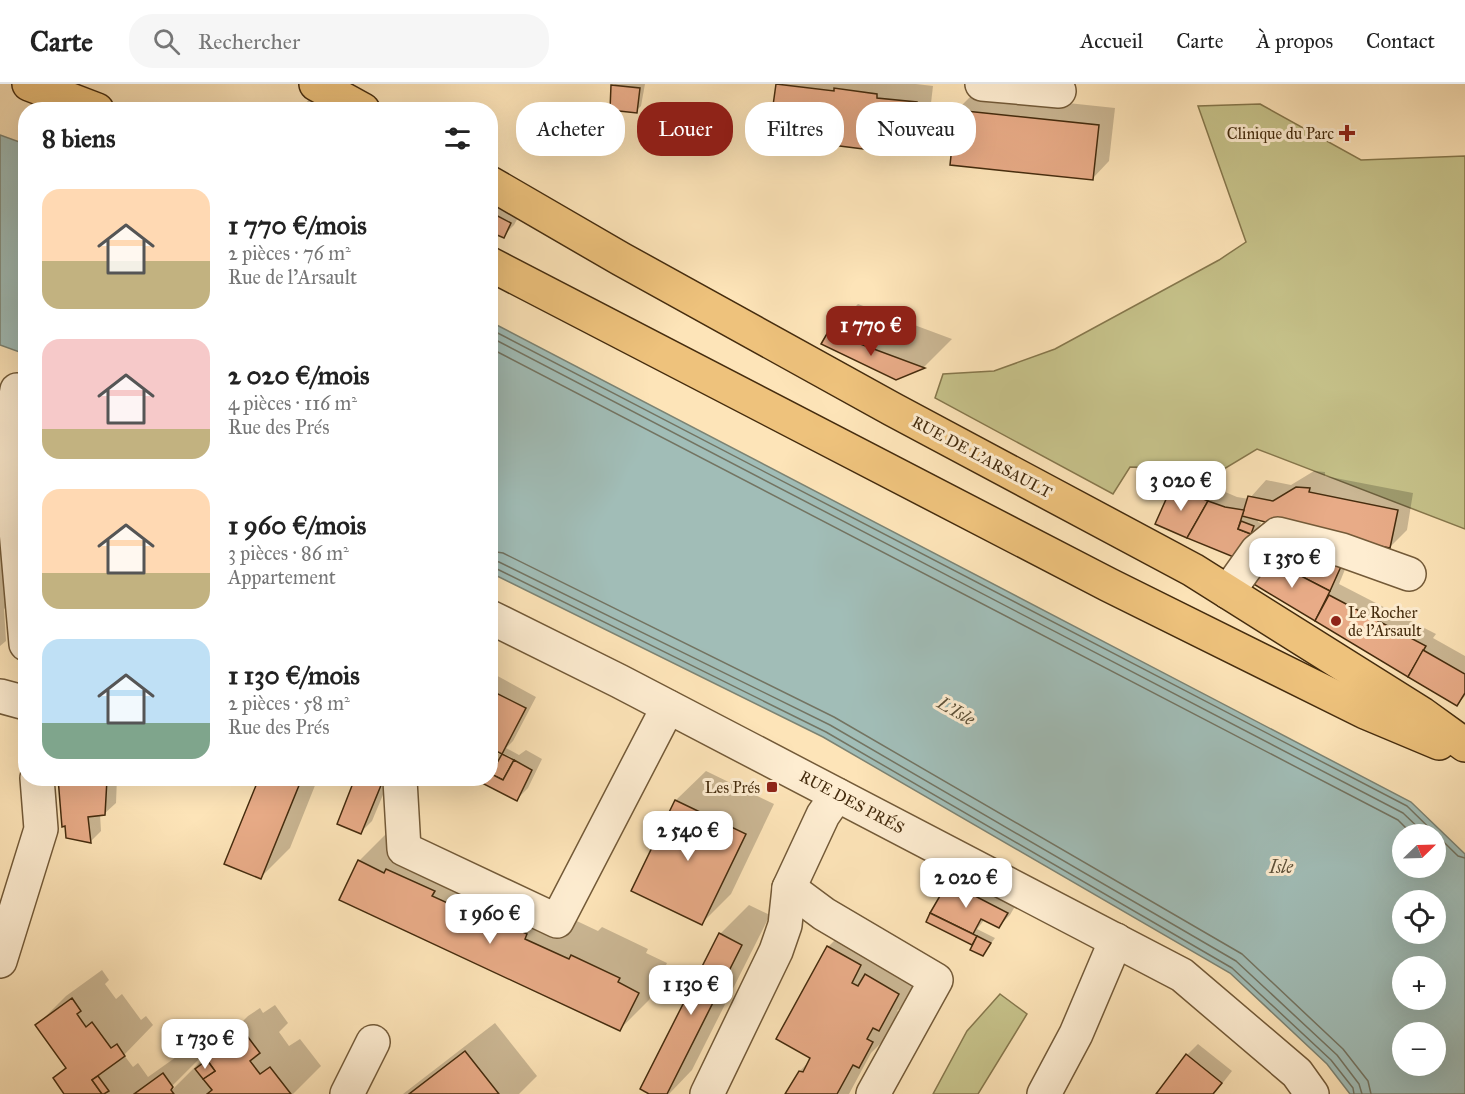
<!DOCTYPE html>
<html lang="fr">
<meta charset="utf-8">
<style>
body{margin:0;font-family:"IM FELL Great Primer",serif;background:#f6f6f6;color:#222;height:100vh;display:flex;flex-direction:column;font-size:22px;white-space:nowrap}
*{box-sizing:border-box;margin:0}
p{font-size:20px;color:#767676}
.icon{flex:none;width:33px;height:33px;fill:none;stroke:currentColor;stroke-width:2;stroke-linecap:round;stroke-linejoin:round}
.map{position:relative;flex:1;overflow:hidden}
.sheet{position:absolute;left:18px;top:18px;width:480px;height:684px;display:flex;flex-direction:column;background:#fff;border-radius:24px;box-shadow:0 6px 24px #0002}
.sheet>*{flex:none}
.guide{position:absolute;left:516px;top:18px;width:570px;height:54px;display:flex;gap:12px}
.needle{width:39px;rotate:67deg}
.fabs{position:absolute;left:1392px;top:740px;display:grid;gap:12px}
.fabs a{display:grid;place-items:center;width:54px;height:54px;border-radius:50%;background:#fff;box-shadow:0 6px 24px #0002;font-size:30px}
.price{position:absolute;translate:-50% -51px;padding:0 14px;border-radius:12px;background:#fff;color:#222;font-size:20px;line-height:39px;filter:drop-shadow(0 2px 3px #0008)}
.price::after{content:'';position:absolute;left:50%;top:36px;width:18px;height:14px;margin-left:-9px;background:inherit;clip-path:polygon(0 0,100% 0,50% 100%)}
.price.active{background:#8f2418;color:#fff}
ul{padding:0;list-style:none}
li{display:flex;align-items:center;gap:18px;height:150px;padding:0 24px}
li span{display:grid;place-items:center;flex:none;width:168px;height:120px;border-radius:18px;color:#555}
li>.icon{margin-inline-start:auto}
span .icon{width:72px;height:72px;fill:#fffc;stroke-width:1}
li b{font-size:26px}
h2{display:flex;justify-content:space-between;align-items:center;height:72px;padding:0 24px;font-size:26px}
.tag{padding:0 21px;border-radius:24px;background:#fff;box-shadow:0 6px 24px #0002;font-size:21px;line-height:54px}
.tag.active{background:#8f2418;color:#fff}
header{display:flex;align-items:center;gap:36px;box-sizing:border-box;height:84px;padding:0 30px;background:#fff;border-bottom:2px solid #e0e0e0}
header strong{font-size:28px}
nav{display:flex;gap:33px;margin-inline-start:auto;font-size:21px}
.search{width:420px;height:54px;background:#f6f6f6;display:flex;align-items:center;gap:15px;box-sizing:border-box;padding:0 21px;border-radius:24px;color:#767676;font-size:22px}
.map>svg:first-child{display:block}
.green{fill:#c6c28a;stroke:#86774c;stroke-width:1.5}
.water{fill:#a1bdb7;stroke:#7c8373;stroke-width:1.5;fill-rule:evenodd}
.shadow{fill:#0003}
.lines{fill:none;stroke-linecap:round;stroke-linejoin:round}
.shore{stroke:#737462;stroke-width:1.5}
.building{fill:#e8ab87;stroke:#452c0e;stroke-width:1.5}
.minor-casing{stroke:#735a38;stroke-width:36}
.major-casing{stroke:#452c0e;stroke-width:36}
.minor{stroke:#feedd1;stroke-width:33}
.major{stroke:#eec27c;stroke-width:33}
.poi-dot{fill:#8f2418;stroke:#feedd1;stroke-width:2}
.labels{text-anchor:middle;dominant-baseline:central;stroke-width:6;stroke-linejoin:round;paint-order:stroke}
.poi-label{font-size:16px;fill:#452c0e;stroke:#feedd1;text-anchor:end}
.street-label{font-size:16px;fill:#452c0e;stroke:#feedd1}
.water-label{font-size:18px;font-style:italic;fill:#5c5038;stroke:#feedd1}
</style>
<header>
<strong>Carte</strong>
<div class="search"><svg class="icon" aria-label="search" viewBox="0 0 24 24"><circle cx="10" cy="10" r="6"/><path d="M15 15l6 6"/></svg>Rechercher</div>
<nav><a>Accueil</a><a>Carte</a><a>À propos</a><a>Contact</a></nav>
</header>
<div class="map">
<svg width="1465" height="1010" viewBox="0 0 1465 1010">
<rect width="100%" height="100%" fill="#fde4b8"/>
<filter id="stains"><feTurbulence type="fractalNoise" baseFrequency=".00333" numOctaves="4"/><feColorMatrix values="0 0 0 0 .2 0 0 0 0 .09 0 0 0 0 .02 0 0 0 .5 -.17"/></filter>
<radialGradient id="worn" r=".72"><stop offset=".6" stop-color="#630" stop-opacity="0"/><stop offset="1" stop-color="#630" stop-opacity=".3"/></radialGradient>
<g class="green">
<polygon points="1260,20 1361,76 1465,72 1465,445 1257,365 1224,385 1130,383 1113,410 935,314 943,290 994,287 1055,265 1219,176 1246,158 1198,22"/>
<polygon points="1000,910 1027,930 978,1010 933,1010 967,947"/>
</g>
<g class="water">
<polygon points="0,51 25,60 25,270 0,261"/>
<path d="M491 238 1411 718 1465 770V1010H1350L1327 980 1230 889 823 653 491 489ZM1402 750H1436V783H1402ZM1402 816H1436V849H1402ZM1402 882H1436V915H1402ZM1402 948H1436V981H1402Z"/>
</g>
<g class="shadow">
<polygon points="615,0 645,0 641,22 636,27 613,2"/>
<polygon points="777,0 916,0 933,2 927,53 910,69 795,45"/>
<polygon points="974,9 1115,24 1109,77 1093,94 957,26"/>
<polygon points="312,12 336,26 300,26"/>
<polygon points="490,111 521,128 514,141 503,152 490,146"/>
<polygon points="858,220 952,255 924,283 896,294 829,249"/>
<polygon points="1314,387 1325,388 1325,392 1413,409 1407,446 1390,463 1259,435 1258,438 1261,439 1252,463 1173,403 1185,391 1237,413 1249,415 1266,396 1291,401"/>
<polygon points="0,410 10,519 4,525 6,557 0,562"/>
<polygon points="1283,466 1353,466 1339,500 1436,550 1433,554 1465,572 1465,612 1457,620 1254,498"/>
<polygon points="492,589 536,613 513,657 506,664 519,671 526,666 542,675 528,704 517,715 490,694 490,676 497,669 511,676 512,674 490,662"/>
<polygon points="706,687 774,720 731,810 702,839 633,807 676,716"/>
<polygon points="60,694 117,694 116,719 104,730 100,730 101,747 90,758"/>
<polygon points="260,694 318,694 290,764 261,793"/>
<polygon points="357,694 390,694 372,737 361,748"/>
<polygon points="388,748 598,847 602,843 648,865 646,869 667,879 649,916 620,945 359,777"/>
<polygon points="960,788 1018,817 1010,831 999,842 985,835 977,845 995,854 983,870 975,861 928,837 949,799"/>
<polygon points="749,821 770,831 692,986 669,1010 652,1010 720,850"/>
<polygon points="858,833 927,880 908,916 897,927 901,929 887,953 871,969 849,1010 787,1010 800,987 812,974 778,955 828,863"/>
<polygon points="102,886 109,896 105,900 116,915 122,910 141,936 146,932 153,941 124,971 133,983 138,979 148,993 193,961 201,973 164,1010 67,1010 55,994 67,983 37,941 66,912"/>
<polygon points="275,921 288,939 279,948 289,962 300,955 321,982 293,1010 168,1010 200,978 202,980 214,971 221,964 219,961 248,932 260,924 263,929"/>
<polygon points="495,939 537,992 519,1010 403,1010"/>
<polygon points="1198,960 1232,987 1214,1010 1157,1010 1187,971"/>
</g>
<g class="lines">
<g class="shore">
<polyline points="490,245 1407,722 1458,772 1465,774"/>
<polyline points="490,253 1403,729 1425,750"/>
<polyline points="490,264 1398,736 1412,750"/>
<polyline points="490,467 503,469 834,633 1242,870 1343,965 1368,997 1371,1010"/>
<polyline points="490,476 499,478 830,641 1236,877 1337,971 1359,1000 1362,1010"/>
<polyline points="490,484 495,484 826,648 1232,884 1331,976 1353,1004 1354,1010"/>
</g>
</g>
<g class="building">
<polygon points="776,0 834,7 834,4 877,10 877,14 917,18 911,71 792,56 793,46 770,43"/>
<polygon points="611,1 640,4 637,29 610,26"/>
<polygon points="956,26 1099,41 1093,96 950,81"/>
<polygon points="490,128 511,139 504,154 490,148"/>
<polygon points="828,248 925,284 896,296 821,260"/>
<polygon points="1172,402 1208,417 1187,454 1155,440"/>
<polygon points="1296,403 1310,404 1309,408 1398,426 1390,464 1296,446 1242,432 1248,412 1273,417"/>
<polygon points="1208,417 1225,423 1244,426 1238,445 1251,450 1241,476 1187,454"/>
<polygon points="1241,437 1254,442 1251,450 1238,445"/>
<polygon points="1292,465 1343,478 1330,507 1281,482"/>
<polygon points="1270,476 1330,507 1315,537 1252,499"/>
<polygon points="1329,511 1426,562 1408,593 1315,537"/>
<polygon points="1423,566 1465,590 1465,609 1457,622 1408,593"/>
<polygon points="490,606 526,624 502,670 490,664"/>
<polygon points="502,670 514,676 503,696 491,690"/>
<polygon points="514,676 532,686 517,717 476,696 477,694 490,694 490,682 494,684 491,690 503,696"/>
<polygon points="58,694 107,695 105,731 88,733 91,759 66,754 65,742 62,743"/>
<polygon points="259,694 302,694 261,795 224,780"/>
<polygon points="355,694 384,694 361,750 337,740"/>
<polygon points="675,716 746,750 702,841 631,807"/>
<polygon points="358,776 384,789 386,785 435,807 432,812 476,832 478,827 527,850 525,855 569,875 571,871 620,894 618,898 639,909 620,947 339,816"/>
<polygon points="948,798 1008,829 999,844 981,835 973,850 930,829"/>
<polygon points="930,829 977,852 972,861 926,838"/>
<polygon points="719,849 742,861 667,1010 649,1010 640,1005"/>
<polygon points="977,852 991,859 983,872 970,866"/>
<polygon points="827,862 861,881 852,899 858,902 865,890 899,910 879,947 873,944 867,955 873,958 859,984 853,981 837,1010 785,1010 799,987 803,988 810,974 776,955"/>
<polygon points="72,914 81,927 77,930 86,943 92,938 111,964 117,960 125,972 92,996 102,1010 64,1010 53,994 66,984 35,941"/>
<polygon points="245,949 260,969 250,977 260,990 270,983 291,1010 207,1010 212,1006 203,995 215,987 207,976 221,966 217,961 230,952 234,957"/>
<polygon points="465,967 499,1010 409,1010"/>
<polygon points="1186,970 1222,999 1213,1010 1156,1010"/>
<polygon points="207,976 215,987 203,995 195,985"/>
<polygon points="163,989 173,1003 171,1006 174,1010 134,1010"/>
<polygon points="98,992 109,1007 104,1010 102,1010 92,996"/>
</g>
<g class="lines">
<defs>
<g id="minor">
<polyline points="982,0 1059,7"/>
<polyline points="17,306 8,355 26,560"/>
<polyline points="1228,508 1257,467 1278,450 1342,466 1409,490"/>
<polyline points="490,533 619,597 1182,891 1297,989 1312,1010"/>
<polyline points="0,612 26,619"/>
<polyline points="400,696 404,765 557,837 668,623"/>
<polyline points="789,804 824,830 936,896 873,1010"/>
<polyline points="0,877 41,745 37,694"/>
<polyline points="347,1010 373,958"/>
<polyline points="707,1010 776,867 785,841 789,804 823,731 837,711"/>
<polyline points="1044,1010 1076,950 1116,856"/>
</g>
<g id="major">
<polyline points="29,0 97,26"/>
<polyline points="316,0 363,26"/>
<polyline points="490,99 621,175 892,325 1193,486 1422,630 1465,661"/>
<polyline points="490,180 1109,501 1365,628 1439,659"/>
</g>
</defs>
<use href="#minor" class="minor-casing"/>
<use href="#major" class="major-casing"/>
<use href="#minor" class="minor"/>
<use href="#major" class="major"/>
</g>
<g class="poi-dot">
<path d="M1344 40h6v6h6v6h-6v6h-6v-6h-6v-6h6z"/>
<circle cx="1336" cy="537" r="6"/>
<rect x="766" y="697" width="12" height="12" rx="3"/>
</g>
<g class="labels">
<g class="poi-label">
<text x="1334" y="49">Clinique du Parc</text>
<text x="1348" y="528" text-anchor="start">Le Rocher<tspan x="1348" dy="18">de l'Arsault</tspan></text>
<text x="760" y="703">Les Prés</text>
</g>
<g class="street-label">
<text transform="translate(982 373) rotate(28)">RUE DE L'ARSAULT</text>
<text transform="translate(852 718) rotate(28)">RUE DES PRÉS</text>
</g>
<g class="water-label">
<text transform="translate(956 627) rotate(30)">L'Isle</text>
<text x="1281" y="783">Isle</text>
</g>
</g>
<rect width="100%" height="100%" filter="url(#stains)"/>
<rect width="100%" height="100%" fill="url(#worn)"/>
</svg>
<div class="fabs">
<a><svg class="needle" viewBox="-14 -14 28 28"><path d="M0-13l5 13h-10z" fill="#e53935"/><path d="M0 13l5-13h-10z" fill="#767676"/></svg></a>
<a><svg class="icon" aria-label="locate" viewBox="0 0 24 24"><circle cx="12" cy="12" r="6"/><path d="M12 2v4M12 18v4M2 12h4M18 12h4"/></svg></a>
<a>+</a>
<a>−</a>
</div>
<b class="price active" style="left:871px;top:273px">1 770 €</b>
<b class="price" style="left:1181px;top:428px">3 020 €</b>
<b class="price" style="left:1292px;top:505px">1 350 €</b>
<b class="price" style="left:688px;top:778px">2 540 €</b>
<b class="price" style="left:966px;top:825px">2 020 €</b>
<b class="price" style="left:490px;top:861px">1 960 €</b>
<b class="price" style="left:691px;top:932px">1 130 €</b>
<b class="price" style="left:205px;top:986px">1 730 €</b>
<div class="guide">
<a class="tag">Acheter</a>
<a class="tag active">Louer</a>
<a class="tag">Filtres</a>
<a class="tag">Nouveau</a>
</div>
<section class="sheet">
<h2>8 biens<svg class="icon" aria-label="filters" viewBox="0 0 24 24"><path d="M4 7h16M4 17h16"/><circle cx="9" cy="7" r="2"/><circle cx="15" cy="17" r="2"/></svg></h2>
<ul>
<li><span style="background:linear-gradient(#ffd9b3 60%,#c2b280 0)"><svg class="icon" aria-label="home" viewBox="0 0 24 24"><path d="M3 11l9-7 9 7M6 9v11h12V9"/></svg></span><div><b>1 770 €/mois</b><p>2 pièces · 76 m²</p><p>Rue de l'Arsault</p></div></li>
<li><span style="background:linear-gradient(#f6c9c9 75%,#c2b280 0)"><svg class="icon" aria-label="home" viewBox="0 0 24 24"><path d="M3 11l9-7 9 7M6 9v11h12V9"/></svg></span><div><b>2 020 €/mois</b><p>4 pièces · 116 m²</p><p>Rue des Prés</p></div></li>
<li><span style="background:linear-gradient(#ffd9b3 70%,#c2b280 0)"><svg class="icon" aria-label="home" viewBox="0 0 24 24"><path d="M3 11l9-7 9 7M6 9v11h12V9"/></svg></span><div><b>1 960 €/mois</b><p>3 pièces · 86 m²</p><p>Appartement</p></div></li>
<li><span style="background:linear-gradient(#bfe0f5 70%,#7fa58c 0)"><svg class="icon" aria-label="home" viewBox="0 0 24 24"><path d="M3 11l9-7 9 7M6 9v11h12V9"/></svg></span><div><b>1 130 €/mois</b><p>2 pièces · 58 m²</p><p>Rue des Prés</p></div></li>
</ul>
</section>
</div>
